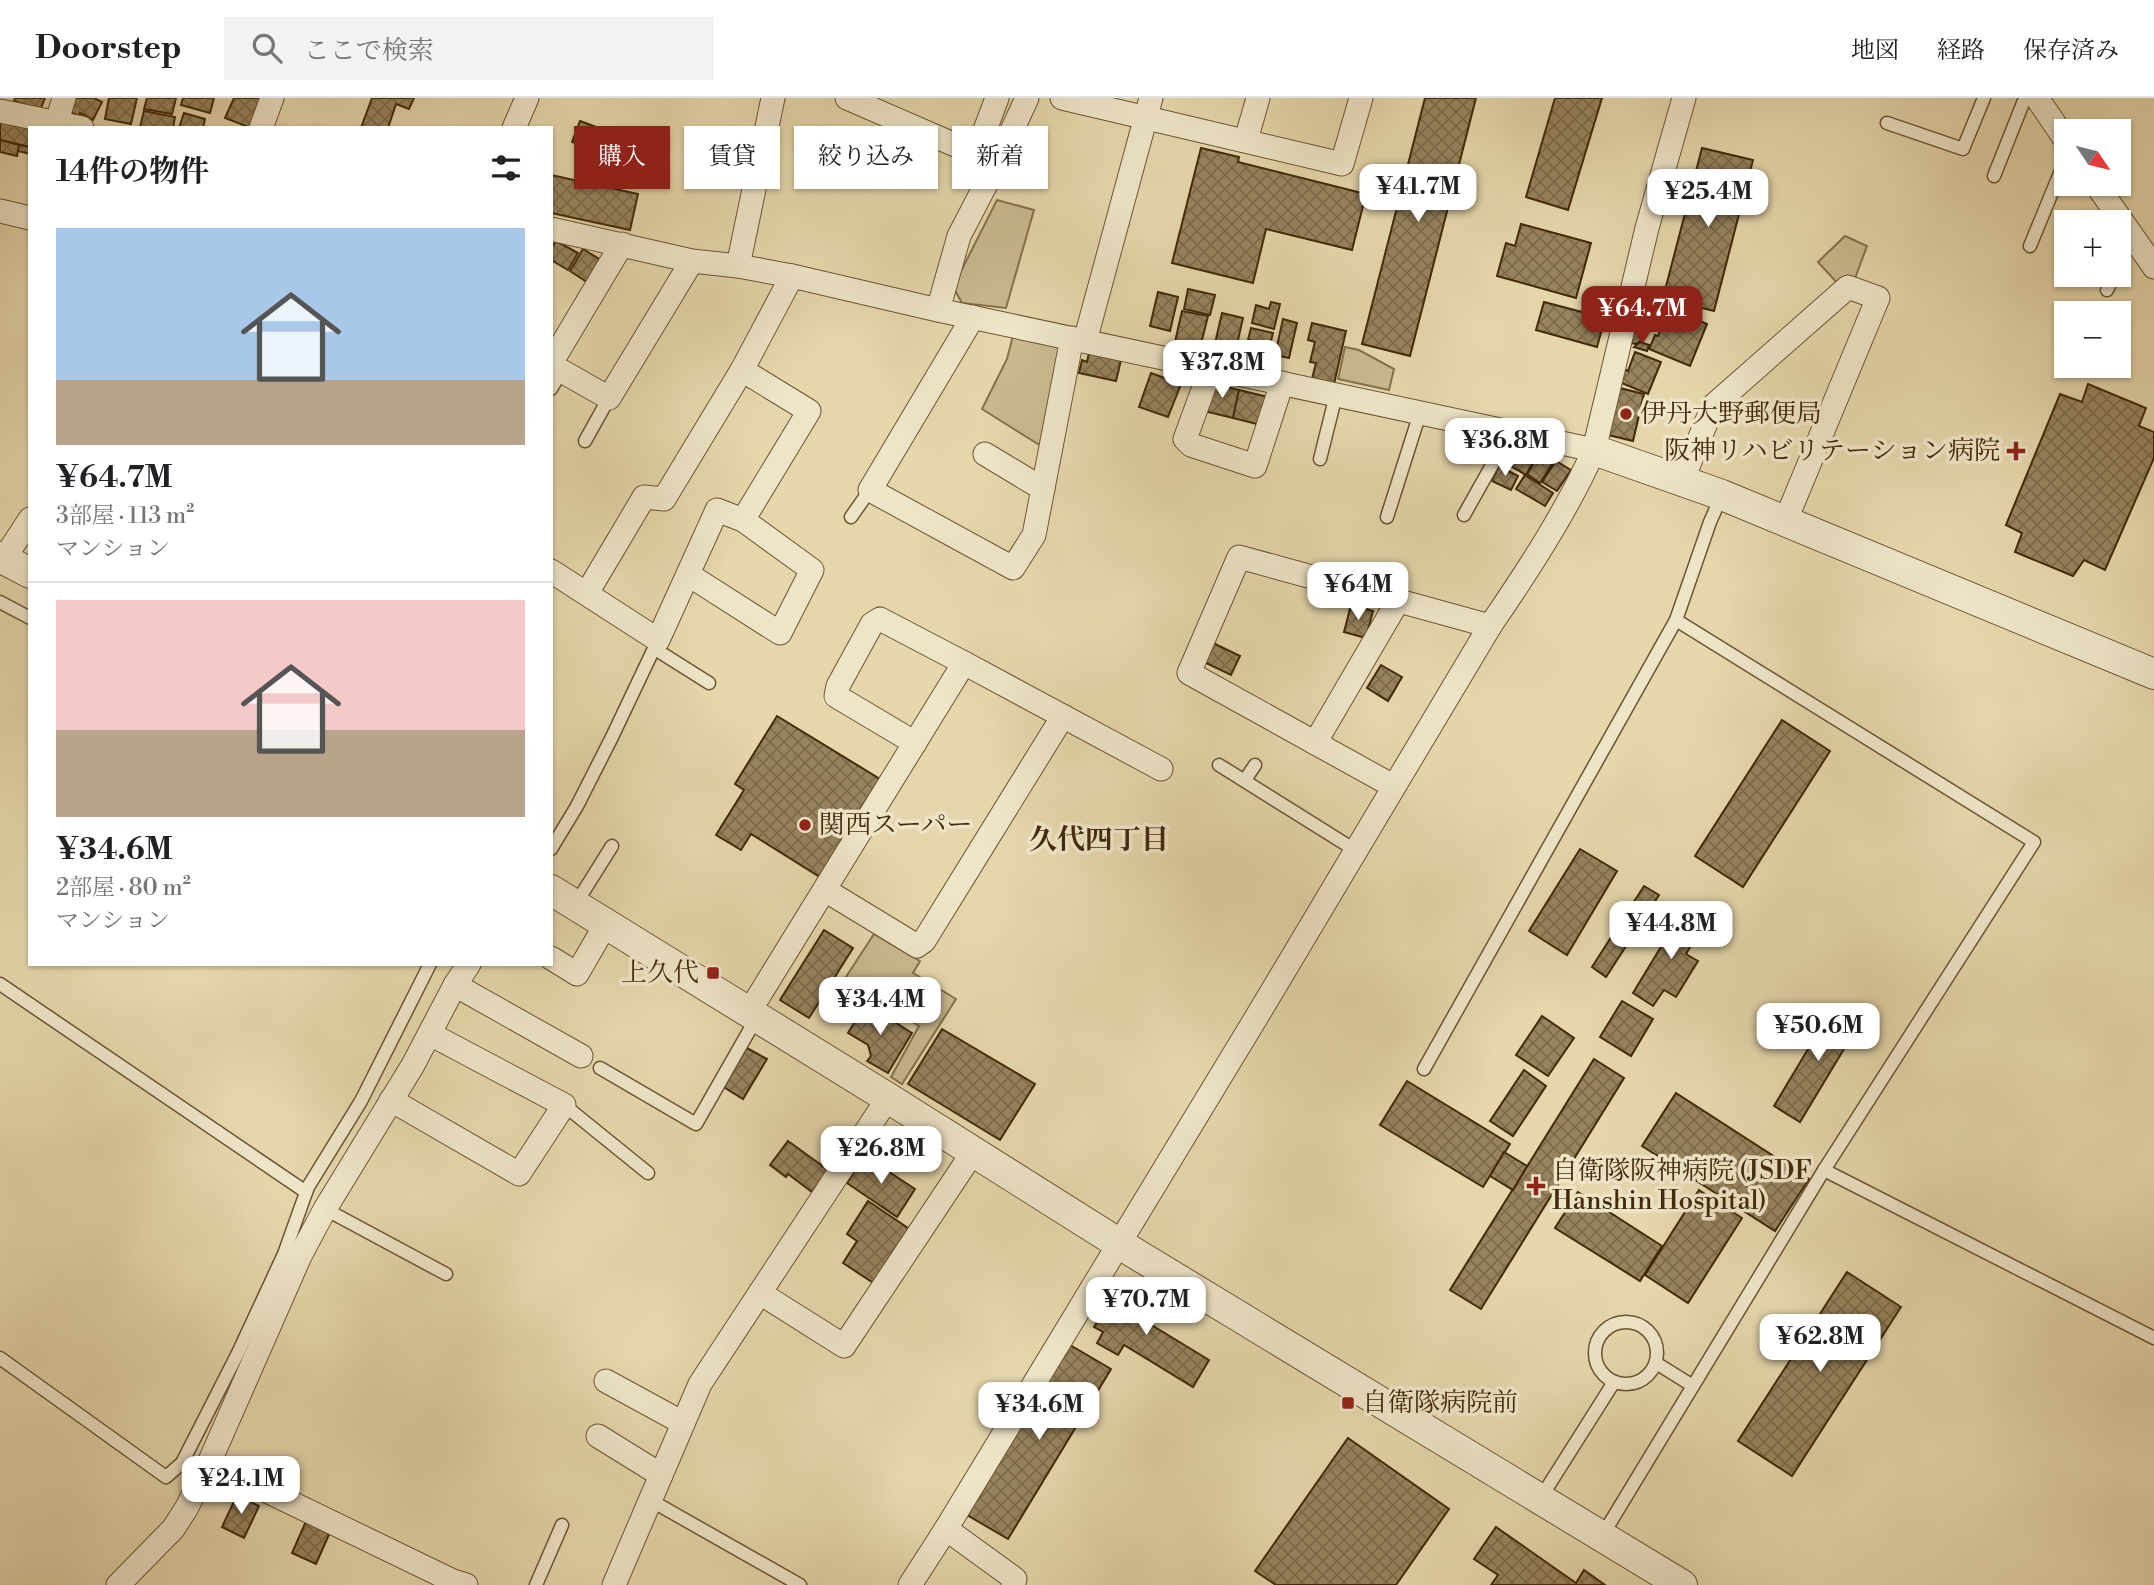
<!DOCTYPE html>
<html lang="ja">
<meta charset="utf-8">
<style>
body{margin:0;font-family:"Libre Bodoni","Noto Serif JP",serif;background:#f2f2f2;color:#202124;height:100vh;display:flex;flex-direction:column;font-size:26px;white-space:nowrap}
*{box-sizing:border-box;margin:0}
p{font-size:23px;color:#757577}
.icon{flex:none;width:38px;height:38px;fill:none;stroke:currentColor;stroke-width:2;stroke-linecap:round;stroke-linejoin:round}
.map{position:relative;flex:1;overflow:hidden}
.side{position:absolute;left:28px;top:28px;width:525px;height:840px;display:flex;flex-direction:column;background:#fff;border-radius:0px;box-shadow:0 2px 5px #0004}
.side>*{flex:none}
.banner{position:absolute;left:574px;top:28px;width:665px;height:63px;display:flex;gap:14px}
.needle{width:46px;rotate:125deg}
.tools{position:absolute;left:2054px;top:21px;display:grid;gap:14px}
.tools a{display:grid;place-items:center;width:77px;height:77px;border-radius:0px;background:#fff;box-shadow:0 2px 5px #0004;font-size:35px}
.price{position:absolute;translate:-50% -60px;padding:0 16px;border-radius:14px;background:#fff;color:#222;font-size:23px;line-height:46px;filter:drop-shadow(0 2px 4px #0008)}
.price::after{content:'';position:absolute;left:50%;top:42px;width:21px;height:16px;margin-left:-10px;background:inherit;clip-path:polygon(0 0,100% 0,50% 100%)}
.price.selected{background:#8f2418;color:#fff}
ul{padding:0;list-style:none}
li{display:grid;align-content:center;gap:14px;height:371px;padding:0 28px}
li+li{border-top:2px solid #e0e0e0}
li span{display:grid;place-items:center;height:217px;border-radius:0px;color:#555}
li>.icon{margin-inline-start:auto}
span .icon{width:126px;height:126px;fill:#fffc;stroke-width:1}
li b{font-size:30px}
h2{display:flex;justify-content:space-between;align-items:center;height:84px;padding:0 28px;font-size:30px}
.pill{padding:0 24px;border-radius:0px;background:#fff;box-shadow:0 2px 5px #0004;font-size:24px;line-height:63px}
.pill.selected{background:#8f2418;color:#fff}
header{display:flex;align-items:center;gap:42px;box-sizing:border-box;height:98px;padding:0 35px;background:#fff;border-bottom:2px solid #e0e0e0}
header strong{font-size:33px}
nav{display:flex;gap:38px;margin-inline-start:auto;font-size:24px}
.search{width:490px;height:63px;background:#f2f2f2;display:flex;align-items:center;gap:18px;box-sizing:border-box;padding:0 24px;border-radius:0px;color:#757577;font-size:26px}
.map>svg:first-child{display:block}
.park{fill:#c9b98f;stroke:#86714c;stroke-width:2}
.building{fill:url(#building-cross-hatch);stroke:#422908;stroke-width:2}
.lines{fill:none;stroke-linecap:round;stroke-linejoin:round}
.service-casing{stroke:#6b5431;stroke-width:15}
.minor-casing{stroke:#6b5431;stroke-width:25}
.tertiary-casing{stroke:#6b5431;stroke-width:32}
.service{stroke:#eee4c8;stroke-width:12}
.minor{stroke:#eee4c8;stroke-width:23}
.tertiary{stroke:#eee4c8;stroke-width:30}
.poi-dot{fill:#8f2418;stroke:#eee4c8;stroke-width:2.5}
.labels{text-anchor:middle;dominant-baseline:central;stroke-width:7;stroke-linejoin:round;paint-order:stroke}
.poi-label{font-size:26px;fill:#422908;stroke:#eee4c8;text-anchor:start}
.neighbourhood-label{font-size:28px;font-weight:bold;fill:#422908;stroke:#eee4c8}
</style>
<header>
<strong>Doorstep</strong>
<div class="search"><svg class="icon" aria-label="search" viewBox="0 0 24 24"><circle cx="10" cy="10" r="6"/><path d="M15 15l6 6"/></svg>ここで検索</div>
<nav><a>地図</a><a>経路</a><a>保存済み</a></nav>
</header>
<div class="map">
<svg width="2154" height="1487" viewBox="0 0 2154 1487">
<defs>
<pattern id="building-cross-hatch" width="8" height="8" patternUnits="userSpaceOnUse" patternTransform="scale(1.75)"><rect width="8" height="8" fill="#97835d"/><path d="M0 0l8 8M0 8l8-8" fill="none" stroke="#7d6b4b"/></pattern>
</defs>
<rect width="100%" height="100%" fill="#e5d6ab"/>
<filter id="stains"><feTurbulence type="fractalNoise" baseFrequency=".00286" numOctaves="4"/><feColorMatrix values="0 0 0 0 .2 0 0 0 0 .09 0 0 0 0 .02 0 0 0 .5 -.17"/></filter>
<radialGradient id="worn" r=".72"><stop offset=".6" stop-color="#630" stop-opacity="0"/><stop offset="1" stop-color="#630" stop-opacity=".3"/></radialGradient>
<g class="park">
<polygon points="997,102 1034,112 1006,210 962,205 953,189"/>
<polygon points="1845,138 1867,148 1854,183 1844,179 1838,186 1818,164"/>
<polygon points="1014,234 1063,244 1041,348 982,311 1007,261"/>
<polygon points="1345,249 1359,252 1394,271 1389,292 1338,281"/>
<polygon points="874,836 920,863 913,875 956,901 902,986 891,979 919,928 844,882"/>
</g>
<g class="building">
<polygon points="15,0 45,0 40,12 14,3"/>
<polygon points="72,0 94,0 102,4 93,22 80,15 79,18 66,12"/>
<polygon points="109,0 137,0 131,26 105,21"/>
<polygon points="147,0 176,0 172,16 144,11"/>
<polygon points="183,0 214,0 210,15 181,7"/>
<polygon points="234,0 263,0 251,30 225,20"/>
<polygon points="372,0 414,0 409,11 396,6 388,30 361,30"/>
<polygon points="1425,0 1476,0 1410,258 1362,246"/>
<polygon points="1555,0 1602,0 1568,112 1526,99"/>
<polygon points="144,13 175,19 173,30 140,29"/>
<polygon points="184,15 205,21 203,30 179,30"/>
<polygon points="580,23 610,34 603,55 572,44"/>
<polygon points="0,24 30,30 30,49 0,42"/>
<polygon points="0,42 19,47 17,58 0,54"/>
<polygon points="19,47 30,49 30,56 18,53"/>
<polygon points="1201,50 1239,59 1238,64 1366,96 1352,152 1266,131 1253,185 1172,165"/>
<polygon points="1702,50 1753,62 1714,213 1663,200"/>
<polygon points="551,77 638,96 630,132 551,115"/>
<polygon points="1521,126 1591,145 1576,200 1497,178 1506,145 1515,148"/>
<polygon points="556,143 578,155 568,172 551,162 551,150"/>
<polygon points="583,151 601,162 587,184 570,173"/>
<polygon points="1188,191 1215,197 1210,217 1184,211"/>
<polygon points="1158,194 1178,199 1170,233 1150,228"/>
<polygon points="1641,202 1652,205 1647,221 1636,218"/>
<polygon points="1271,204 1280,206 1274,231 1252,225 1256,207 1269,211"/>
<polygon points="1544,204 1605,220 1597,249 1536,232"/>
<polygon points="1670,210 1707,226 1690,268 1649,251 1655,237 1658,238"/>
<polygon points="1182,213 1208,218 1200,250 1175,244"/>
<polygon points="1222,215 1243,220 1233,264 1212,258"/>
<polygon points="1283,221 1297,225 1289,260 1275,257"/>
<polygon points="1312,225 1346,233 1334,286 1312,281 1316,265 1310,264 1315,244 1308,242"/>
<polygon points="1251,230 1273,235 1270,247 1248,242"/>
<polygon points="1634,233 1643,235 1640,244 1636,246 1630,245"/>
<polygon points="1640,244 1649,247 1647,253 1634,249"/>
<polygon points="1635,254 1661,264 1648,296 1619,284 1624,271 1628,273"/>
<polygon points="1089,255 1121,262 1116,283 1079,275 1082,262 1087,264"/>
<polygon points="1151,275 1181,286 1168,319 1139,309"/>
<polygon points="1210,285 1239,292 1233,320 1204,313"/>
<polygon points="2088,286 2146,310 2139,328 2154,334 2154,360 2105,472 2084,462 2073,478 2015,454 2022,435 2006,427 2060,296 2082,304"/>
<polygon points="1620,290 1644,296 1633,343 1608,337"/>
<polygon points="1239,292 1268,299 1261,327 1233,320"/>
<polygon points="1512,350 1536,359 1526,377 1504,364"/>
<polygon points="1538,358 1552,366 1540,385 1527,376"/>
<polygon points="1556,363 1571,372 1557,393 1542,384"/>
<polygon points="1499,368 1518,378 1511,392 1492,383"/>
<polygon points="1525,377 1553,395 1545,408 1516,391"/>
<polygon points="1351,507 1373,513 1366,540 1344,534"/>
<polygon points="1213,545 1240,558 1231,577 1204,564"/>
<polygon points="1381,567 1402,579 1388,603 1367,590"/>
<polygon points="777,618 880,681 820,779 751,736 741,752 716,737 744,692 735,686"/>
<polygon points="1782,622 1830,653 1743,789 1695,758"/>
<polygon points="1580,751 1617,773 1567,857 1529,833"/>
<polygon points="1644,788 1659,797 1606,879 1592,869"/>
<polygon points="1684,811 1705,824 1686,856 1698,863 1676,899 1664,892 1653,908 1633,895"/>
<polygon points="824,832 853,850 809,920 780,902"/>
<polygon points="1622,903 1653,921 1631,958 1600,939"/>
<polygon points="866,906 912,935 888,975 867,963 871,958 868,947 848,935"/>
<polygon points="1835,906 1862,921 1800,1024 1774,1008"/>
<polygon points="1542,918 1574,940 1548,978 1516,957"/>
<polygon points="942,931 1035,986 1000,1042 908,986"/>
<polygon points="745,949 767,961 743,1001 722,988"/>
<polygon points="1594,961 1624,980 1481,1211 1450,1192"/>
<polygon points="1524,972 1546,988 1513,1038 1490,1023"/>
<polygon points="1407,983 1510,1046 1483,1089 1380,1027"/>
<polygon points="1676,995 1809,1081 1775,1133 1642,1048"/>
<polygon points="788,1043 828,1072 812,1094 788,1076 786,1079 770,1067"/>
<polygon points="1504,1054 1527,1068 1513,1092 1490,1078"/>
<polygon points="865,1058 915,1091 897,1119 847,1085"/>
<polygon points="1699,1092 1742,1120 1688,1205 1645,1177"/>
<polygon points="1578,1094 1662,1148 1640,1183 1555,1130"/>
<polygon points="868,1103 911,1132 875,1186 843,1165 857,1143 847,1136"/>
<polygon points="1847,1174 1901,1209 1792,1378 1738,1343"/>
<polygon points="1121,1185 1150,1202 1140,1220 1209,1262 1193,1289 1124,1247 1118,1257 1097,1245 1103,1234 1094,1229"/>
<polygon points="1070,1247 1111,1271 1008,1441 967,1417"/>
<polygon points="1348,1340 1449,1411 1396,1487 1276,1487 1255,1473"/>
<polygon points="237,1397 259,1408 244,1440 222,1429"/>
<polygon points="307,1421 331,1432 316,1466 292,1455"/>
<polygon points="1496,1429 1576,1485 1584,1472 1605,1487 1491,1487 1498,1477 1474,1461"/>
</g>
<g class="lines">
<defs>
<g id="service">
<polyline points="1887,25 1963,51 1984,0"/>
<polyline points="1994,78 2025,0"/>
<polyline points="2030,148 2067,58"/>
<polyline points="2119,166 2132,140"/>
<polyline points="2107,192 2114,177"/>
<polyline points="551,291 561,274"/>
<polyline points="585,343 609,300"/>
<polyline points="1320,361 1336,297"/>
<polyline points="1464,417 1510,335"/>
<polyline points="851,419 870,392"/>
<polyline points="1387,419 1420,315"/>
<polyline points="0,504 30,520"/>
<polyline points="655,551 709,585"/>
<polyline points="1219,667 1355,752"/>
<polyline points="1245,682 1255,667"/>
<polyline points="551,751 577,708 612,639 658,542"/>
<polyline points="575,807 612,748"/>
<polyline points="0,886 306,1094"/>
<polyline points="600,970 696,1026 757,919"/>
<polyline points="1424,971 1676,522 1710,424 1722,397"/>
<polyline points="564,1007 648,1075"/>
<polyline points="1824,1072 2154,1240"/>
<polyline points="325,1111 446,1176"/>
<circle cx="1626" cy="1255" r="31"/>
<polyline points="0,1260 166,1379 182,1365 239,1253 284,1156 308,1089 361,1003 430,866"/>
<polyline points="1656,1265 1693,1288"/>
<polyline points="1540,1401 1614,1284"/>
<polyline points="650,1402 800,1487"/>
<polyline points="1602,1438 1824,1072 2034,744 1676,522"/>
<polyline points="536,1487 562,1427"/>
</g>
<g id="minor">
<polyline points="847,0 976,56 998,63"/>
<polyline points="1062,0 1342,66 1361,0"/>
<polyline points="2037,0 2067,44"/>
<polyline points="0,13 82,30"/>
<polyline points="55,30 64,0"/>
<polyline points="261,30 272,0"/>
<polyline points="514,30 527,0"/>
<polyline points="1246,42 1258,0"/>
<polyline points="976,56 997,0"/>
<polyline points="2096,86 2154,169"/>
<polyline points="0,113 30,120"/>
<polyline points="551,131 692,163 738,168 792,178 938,212 1594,352"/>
<polyline points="738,168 773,0"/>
<polyline points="938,212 959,138 998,63 1027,0"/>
<polyline points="973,219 870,392 1013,470 1034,437 1072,240"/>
<polyline points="1085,243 1151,0"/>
<polyline points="551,265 622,146"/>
<polyline points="551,267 609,300 692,163"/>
<polyline points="1211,270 1185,341 1191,347 1255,368 1282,285"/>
<polyline points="985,356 1043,391"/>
<polyline points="1682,383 1713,308 1848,189 1878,200 1785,424"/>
<polyline points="4,461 30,421"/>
<polyline points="551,473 658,542 717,412 743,422 809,313 742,272 792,178"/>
<polyline points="689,477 780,535 812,472 743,422"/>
<polyline points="587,495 644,399 664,401 742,272"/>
<polyline points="915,645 836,598 838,588 872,526 880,521 964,565"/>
<polyline points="1315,645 1398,503"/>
<polyline points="1393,688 1189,575 1239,459 1490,528"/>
<polyline points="825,792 917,848 924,843 1063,618"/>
<polyline points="551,860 577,876 606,826"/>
<polyline points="455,887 581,958"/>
<polyline points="749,914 964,565 1161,671"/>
<polyline points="391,1002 519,1076 564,1007 430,936"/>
<polyline points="760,1195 844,1248 973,1054"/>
<polyline points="606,1283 683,1325"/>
<polyline points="598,1338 661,1377"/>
<polyline points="209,1365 453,1483 466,1487"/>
<polyline points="946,1431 1015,1481 1013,1487"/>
<polyline points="118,1487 173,1431 186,1411 209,1365 300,1158 325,1111 413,967 455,887 469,866"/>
<polyline points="614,1487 700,1286 888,1000"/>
<path d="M910 1487 946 1431 1259 915 1490 528C1527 474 1567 413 1594 352L1647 130 1684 0"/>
</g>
<g id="tertiary">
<polyline points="1594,352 1722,397 2154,576"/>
<polyline points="0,459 30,475"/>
<polyline points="551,792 888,1000 1118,1145 1682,1487"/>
</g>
</defs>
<use href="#service" class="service-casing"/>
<use href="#minor" class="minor-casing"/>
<use href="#tertiary" class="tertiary-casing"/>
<use href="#service" class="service"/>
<use href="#minor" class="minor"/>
<use href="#tertiary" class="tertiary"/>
</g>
<g class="poi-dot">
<circle cx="1626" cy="316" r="7"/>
<path d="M2012.5 342.5h7v7h7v7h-7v7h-7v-7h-7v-7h7z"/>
<circle cx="805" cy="727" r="7"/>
<rect x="706" y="868" width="14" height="14" rx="3.5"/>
<path d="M1532.5 1077.5h7v7h7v7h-7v7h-7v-7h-7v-7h7z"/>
<rect x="1341" y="1298" width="14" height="14" rx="3.5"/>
</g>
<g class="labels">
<g class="poi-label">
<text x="1640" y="316">伊丹大野郵便局</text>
<text x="2000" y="353" text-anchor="end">阪神リハビリテーション病院</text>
<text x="819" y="727">関西スーパー</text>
<text x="699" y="875" text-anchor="end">上久代</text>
<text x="1552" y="1073">自衛隊阪神病院 (JSDF<tspan x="1552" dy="30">Hanshin Hospital)</tspan></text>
<text x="1362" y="1305">自衛隊病院前</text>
</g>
<g class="neighbourhood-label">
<text x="1099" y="742">久代四丁目</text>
</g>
</g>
<rect width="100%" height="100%" filter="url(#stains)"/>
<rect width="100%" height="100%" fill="url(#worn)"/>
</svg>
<div class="tools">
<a><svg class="needle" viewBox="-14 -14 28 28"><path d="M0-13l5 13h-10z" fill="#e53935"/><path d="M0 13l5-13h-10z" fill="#757577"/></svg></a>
<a>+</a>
<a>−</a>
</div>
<b class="price" style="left:1418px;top:126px">¥41.7M</b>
<b class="price" style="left:1708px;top:131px">¥25.4M</b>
<b class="price selected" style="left:1642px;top:248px">¥64.7M</b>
<b class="price" style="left:1222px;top:302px">¥37.8M</b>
<b class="price" style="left:1505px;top:380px">¥36.8M</b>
<b class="price" style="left:1358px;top:524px">¥64M</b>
<b class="price" style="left:1671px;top:863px">¥44.8M</b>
<b class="price" style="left:880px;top:939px">¥34.4M</b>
<b class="price" style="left:1818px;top:965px">¥50.6M</b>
<b class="price" style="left:881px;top:1088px">¥26.8M</b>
<b class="price" style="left:1146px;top:1239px">¥70.7M</b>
<b class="price" style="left:1820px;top:1276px">¥62.8M</b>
<b class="price" style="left:1039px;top:1344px">¥34.6M</b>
<b class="price" style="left:241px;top:1418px">¥24.1M</b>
<div class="banner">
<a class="pill selected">購入</a>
<a class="pill">賃貸</a>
<a class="pill">絞り込み</a>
<a class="pill">新着</a>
</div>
<section class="side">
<h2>14件の物件<svg class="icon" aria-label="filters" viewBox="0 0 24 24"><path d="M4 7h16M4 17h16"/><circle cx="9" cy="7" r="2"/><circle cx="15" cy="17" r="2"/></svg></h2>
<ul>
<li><span style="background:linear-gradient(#a9c7e8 70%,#b9a48a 0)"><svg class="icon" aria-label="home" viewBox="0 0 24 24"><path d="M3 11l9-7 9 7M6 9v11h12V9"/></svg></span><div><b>¥64.7M</b><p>3部屋 · 113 m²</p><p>マンション</p></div></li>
<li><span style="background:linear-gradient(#f6c9c9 60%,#b9a48a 0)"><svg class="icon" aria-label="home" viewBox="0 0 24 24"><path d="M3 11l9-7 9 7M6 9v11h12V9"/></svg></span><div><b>¥34.6M</b><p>2部屋 · 80 m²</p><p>マンション</p></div></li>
</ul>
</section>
</div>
